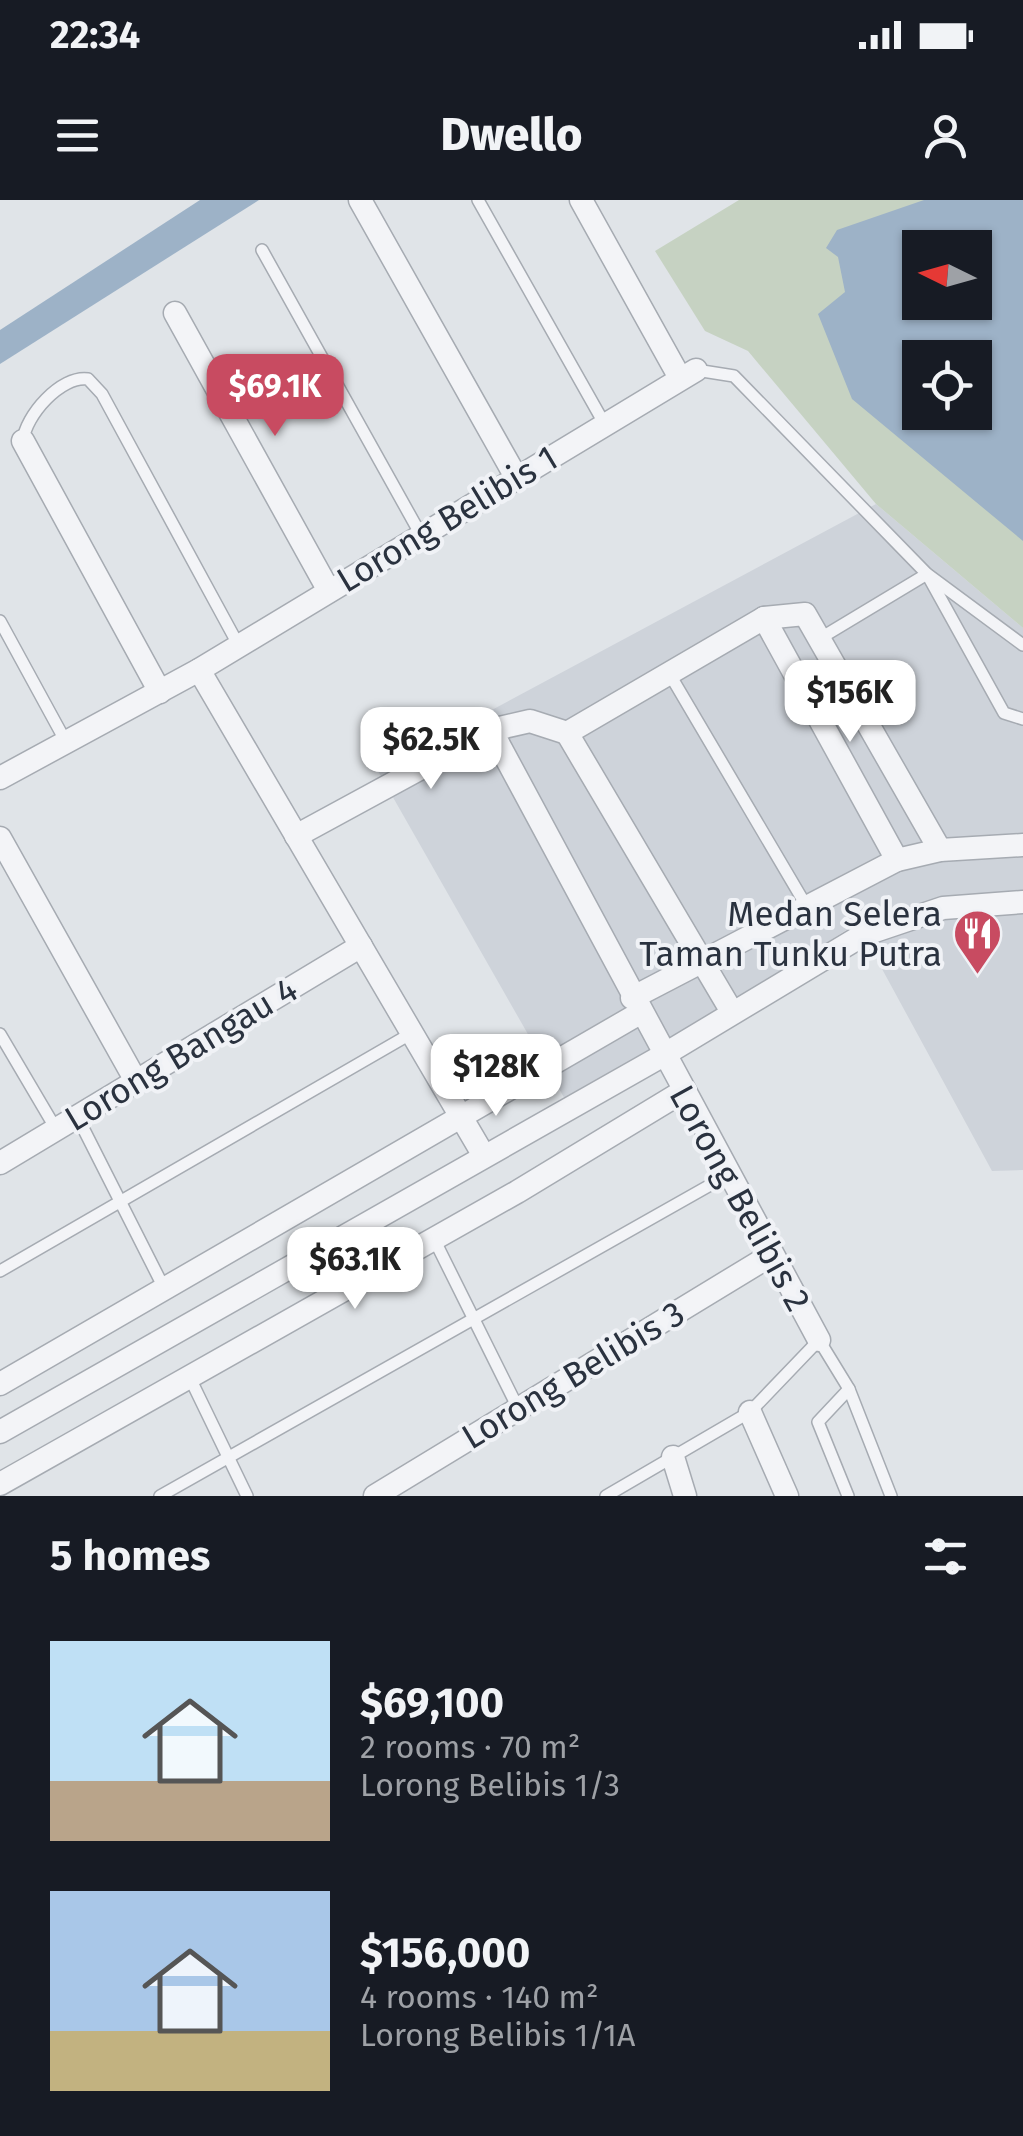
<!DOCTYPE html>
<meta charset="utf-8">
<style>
body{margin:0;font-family:"Fira Sans",sans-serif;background:#242831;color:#f1f3f6;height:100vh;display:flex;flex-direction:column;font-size:38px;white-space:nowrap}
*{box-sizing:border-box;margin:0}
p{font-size:32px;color:#9ea1a6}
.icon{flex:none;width:55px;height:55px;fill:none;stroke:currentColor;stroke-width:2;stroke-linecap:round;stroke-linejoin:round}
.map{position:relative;height:1296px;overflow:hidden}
.drawer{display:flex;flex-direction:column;background:#171b24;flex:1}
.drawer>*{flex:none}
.needle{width:65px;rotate:275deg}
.controls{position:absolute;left:902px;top:30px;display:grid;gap:20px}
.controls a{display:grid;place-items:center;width:90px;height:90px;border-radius:0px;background:#171b24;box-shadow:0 2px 8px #0004;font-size:50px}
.price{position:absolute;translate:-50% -85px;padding:0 22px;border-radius:20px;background:#fff;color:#222;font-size:32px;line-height:65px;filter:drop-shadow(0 2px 5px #0008)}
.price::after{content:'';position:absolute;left:50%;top:60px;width:30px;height:22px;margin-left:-15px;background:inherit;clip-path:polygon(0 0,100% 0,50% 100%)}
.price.selected{background:#c84b61;color:#fff}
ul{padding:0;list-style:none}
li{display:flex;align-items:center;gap:30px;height:250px;padding:0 50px}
li span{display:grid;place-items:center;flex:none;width:280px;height:200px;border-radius:0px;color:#555}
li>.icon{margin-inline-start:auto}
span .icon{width:120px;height:120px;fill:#fffc;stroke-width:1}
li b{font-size:42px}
h2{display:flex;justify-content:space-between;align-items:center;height:120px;padding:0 50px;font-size:42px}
.status{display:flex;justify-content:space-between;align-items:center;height:70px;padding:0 50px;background:#171b24;direction:ltr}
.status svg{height:28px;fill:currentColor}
header{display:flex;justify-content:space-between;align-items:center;height:130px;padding:0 50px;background:#171b24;font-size:45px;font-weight:800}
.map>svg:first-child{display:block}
.built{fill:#ced3da}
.green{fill:#c6d2c2;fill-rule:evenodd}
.water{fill:#9db2c7;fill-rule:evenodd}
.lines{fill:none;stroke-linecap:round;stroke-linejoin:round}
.service-casing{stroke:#a6abb2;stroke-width:14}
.minor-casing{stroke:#a6abb2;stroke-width:25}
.service{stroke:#f3f4f7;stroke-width:11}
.minor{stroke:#f3f4f7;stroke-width:22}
.labels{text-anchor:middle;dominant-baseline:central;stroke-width:8;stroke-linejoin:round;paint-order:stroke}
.street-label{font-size:35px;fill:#2a323f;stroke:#f0f2f6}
.poi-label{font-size:35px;fill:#2a323f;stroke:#f0f2f6;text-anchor:end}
</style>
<div class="status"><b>22:34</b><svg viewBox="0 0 49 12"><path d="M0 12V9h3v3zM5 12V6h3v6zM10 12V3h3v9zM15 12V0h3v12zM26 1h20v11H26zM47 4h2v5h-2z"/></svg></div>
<header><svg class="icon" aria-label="menu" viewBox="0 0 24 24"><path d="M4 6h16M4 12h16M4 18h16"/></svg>Dwello<svg class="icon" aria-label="person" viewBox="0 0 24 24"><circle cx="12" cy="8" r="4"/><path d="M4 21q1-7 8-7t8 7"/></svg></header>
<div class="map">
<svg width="1023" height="1296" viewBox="0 0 1023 1296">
<rect width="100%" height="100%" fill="#e0e4e8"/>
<polygon class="built" points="876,304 1023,428 1023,970 992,971 857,723 570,908 378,571"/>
<path class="green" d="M739 0H1023V428L876 304 748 151 705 131 655 51ZM920 48H975V102H920ZM920 158H975V212H920Z"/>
<g class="water">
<polygon points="200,0 259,0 0,164 0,130"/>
<path d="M924 0H1023V341L852 199 818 114 845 92 838 57 826 48 837 30ZM920 48H975V102H920ZM920 158H975V212H920Z"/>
</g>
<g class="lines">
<defs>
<g id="service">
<polyline points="478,0 604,223"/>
<polyline points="262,50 421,335"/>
<polyline points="696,170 734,176 927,374 1023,445"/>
<path d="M23 241C25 216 61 175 88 179L102 194 239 446"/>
<polyline points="0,421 66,542"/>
<polyline points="819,439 927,374 1004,513 1023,519"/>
<polyline points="669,473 807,707"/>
<polyline points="0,834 56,929"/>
<polyline points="77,916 164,1088"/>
<polyline points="434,1039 518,1208"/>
<polyline points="0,1071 412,833"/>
<polyline points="188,1174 247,1296"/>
<polyline points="160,1296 728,975"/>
<polyline points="606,1296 750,1212 819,1140 849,1189 891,1296"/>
<polyline points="848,1296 818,1222 849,1189"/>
</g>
<g id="minor">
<polyline points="360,0 516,277"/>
<polyline points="581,0 680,178"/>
<polyline points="175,113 329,391"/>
<polyline points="23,241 160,492"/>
<polyline points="764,418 897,660"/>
<polyline points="199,470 484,956"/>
<polyline points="491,530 819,1140"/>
<polyline points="567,533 732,812"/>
<polyline points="0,578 199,470 696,170"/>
<polyline points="296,636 491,530 530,521 567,533 764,418 805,414 940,650"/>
<polyline points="0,638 136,881"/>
<polyline points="632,798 897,660 940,650 1023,645"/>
<polyline points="0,963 361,746"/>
<polyline points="0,1184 640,813"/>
<polyline points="750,1212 787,1296"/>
<polyline points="0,1232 662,856 863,735 943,708 1023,702"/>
<polyline points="673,1257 685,1296"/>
<polyline points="0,1284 517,992 682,892"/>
<polyline points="375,1296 771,1055"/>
</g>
</defs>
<use href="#service" class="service-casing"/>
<use href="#minor" class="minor-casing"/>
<use href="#service" class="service"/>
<use href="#minor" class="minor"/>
</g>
<defs>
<symbol id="restaurant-pin" viewBox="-11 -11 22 30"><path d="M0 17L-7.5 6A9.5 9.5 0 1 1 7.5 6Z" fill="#c84b61" stroke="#f0f2f6"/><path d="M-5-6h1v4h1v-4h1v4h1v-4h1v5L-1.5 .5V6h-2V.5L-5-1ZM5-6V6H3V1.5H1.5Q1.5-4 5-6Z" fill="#fff"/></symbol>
</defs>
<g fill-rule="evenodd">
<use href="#restaurant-pin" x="950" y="706" width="55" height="75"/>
</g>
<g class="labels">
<g class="street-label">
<text transform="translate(447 319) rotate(-31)">Lorong Belibis 1</text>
<text transform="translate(181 854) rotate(-31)">Lorong Bangau 4</text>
<text transform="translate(740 998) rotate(61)">Lorong Belibis 2</text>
<text transform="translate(573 1175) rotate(-31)">Lorong Belibis 3</text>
</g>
<g class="poi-label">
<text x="942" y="714">Medan Selera<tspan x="942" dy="40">Taman Tunku Putra</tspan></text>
</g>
</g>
</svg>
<div class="controls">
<a><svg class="needle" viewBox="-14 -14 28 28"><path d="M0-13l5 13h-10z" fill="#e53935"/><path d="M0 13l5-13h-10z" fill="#9ea1a6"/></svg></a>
<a><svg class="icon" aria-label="locate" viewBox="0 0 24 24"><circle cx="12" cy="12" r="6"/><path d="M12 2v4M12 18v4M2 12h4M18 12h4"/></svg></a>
</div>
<b class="price selected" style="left:275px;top:239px">$69.1K</b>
<b class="price" style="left:850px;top:545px">$156K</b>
<b class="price" style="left:431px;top:592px">$62.5K</b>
<b class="price" style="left:496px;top:919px">$128K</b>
<b class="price" style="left:355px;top:1112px">$63.1K</b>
</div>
<section class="drawer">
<h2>5 homes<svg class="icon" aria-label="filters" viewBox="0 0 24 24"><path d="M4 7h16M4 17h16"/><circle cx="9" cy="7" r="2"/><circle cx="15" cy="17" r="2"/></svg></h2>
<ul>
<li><span style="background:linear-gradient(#bfe0f5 70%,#b9a48a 0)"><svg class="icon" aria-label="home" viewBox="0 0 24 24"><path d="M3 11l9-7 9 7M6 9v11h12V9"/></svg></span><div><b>$69,100</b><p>2 rooms · 70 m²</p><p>Lorong Belibis 1/3</p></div></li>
<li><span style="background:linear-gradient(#a9c7e8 70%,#c2b280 0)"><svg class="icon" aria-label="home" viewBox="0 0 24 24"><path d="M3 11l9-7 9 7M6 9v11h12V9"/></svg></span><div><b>$156,000</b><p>4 rooms · 140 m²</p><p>Lorong Belibis 1/1A</p></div></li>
</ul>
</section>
